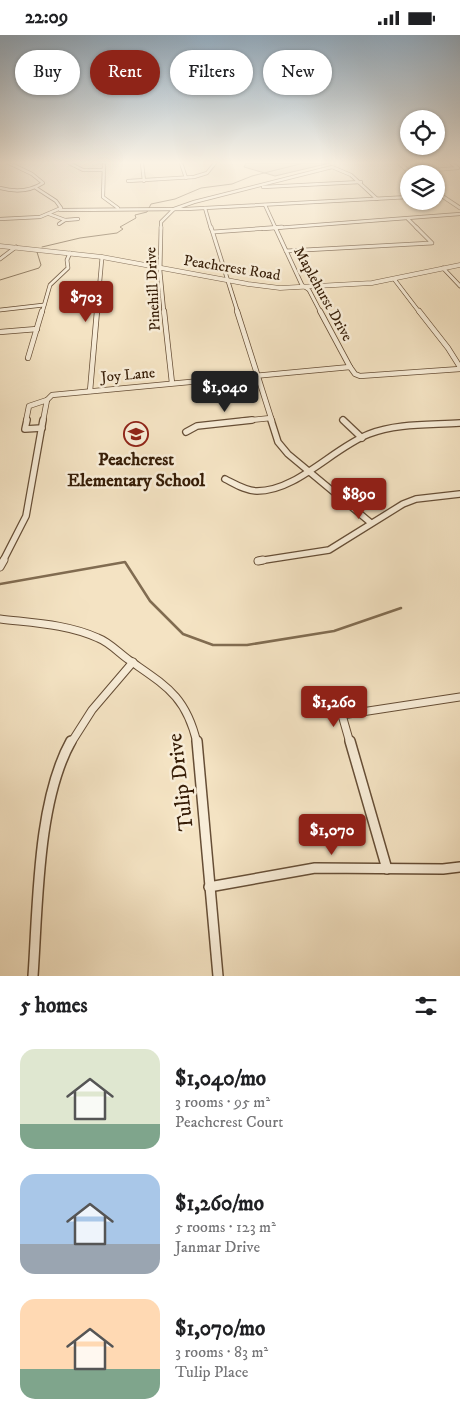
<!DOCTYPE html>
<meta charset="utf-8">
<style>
body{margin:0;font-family:"IM FELL DW Pica",serif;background:#f2f2f2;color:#202124;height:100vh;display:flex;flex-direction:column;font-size:19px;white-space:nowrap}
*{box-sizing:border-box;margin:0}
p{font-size:16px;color:#757577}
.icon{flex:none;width:28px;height:28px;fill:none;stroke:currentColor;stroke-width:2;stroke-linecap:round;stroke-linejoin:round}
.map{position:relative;height:941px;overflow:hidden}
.sheet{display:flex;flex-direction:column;background:#fff;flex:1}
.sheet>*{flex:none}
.hud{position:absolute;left:15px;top:15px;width:430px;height:45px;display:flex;gap:10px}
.buttons{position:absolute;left:400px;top:75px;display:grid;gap:10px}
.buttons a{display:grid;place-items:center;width:45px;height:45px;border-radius:50%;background:#fff;box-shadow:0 1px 4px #0004;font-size:25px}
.price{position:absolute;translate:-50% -42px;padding:0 11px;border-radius:5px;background:#8f2418;color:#fff;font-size:16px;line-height:32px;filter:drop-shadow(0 1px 2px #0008)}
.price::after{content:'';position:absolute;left:50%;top:30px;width:15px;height:11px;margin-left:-8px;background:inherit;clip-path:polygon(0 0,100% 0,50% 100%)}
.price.current{background:#222;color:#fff}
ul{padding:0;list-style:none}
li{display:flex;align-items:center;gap:15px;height:125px;padding:0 20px}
li span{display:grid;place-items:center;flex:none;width:140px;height:100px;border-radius:15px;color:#555}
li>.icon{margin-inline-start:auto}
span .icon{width:60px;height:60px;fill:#fffc;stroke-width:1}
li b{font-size:21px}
h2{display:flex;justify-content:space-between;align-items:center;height:60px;padding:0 20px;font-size:21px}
.tag{padding:0 18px;border-radius:22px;background:#fff;box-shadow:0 1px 4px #0004;font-size:18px;line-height:45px}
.tag.current{background:#8f2418;color:#fff}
.status{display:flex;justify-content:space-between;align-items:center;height:35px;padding:0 25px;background:#fff;direction:ltr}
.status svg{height:14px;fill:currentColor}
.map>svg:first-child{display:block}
.green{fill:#d4c1a3;stroke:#856f55}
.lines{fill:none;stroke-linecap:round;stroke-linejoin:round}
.stream-far1{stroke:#816c51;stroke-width:1}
.stream{stroke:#816c51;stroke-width:2.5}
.minor-far5-casing{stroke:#664e36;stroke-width:4}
.minor-far4-casing{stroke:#664e36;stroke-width:4.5}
.minor-far3-casing{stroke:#664e36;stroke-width:6}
.minor-far2-casing{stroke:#664e36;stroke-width:8}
.minor-far1-casing{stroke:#664e36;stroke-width:9}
.minor-casing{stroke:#664e36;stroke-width:12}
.tertiary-far1-casing{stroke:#664e36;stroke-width:4.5}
.tertiary-casing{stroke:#664e36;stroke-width:5}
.minor-far5{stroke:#f8edd8;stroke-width:2.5}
.minor-far4{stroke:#f8edd8;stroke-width:3}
.minor-far3{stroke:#f8edd8;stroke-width:4.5}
.minor-far2{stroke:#f8edd8;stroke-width:5.5}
.minor-far1{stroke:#f8edd8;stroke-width:7}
.minor{stroke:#f8edd8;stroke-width:9}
.tertiary-far1{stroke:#f8edd8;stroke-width:3}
.tertiary{stroke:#f8edd8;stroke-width:4}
.labels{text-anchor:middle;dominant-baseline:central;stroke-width:5;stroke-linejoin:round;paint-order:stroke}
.far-street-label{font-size:15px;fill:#361d07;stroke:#f8edd8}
.poi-label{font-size:18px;font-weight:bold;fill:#361d07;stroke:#f8edd8}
.near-street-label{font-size:21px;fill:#361d07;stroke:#f8edd8}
</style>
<div class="status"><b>22:09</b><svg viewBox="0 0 49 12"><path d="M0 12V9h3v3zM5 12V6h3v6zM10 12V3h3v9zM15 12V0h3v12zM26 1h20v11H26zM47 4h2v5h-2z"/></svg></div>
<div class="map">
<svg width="460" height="941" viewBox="0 0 460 941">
<rect width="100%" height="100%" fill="#f4e3c3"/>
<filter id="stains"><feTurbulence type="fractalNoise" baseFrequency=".004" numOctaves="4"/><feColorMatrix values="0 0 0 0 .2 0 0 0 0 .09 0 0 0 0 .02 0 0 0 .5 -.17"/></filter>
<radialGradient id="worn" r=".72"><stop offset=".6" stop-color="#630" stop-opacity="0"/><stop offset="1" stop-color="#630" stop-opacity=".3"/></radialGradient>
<polygon class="green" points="246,128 330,128 275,141 244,132"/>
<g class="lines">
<g class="stream-far1">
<polyline points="42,212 80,203 117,198 123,194 120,192 136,183 135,180 147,177 151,169 175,164 201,153 232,149 252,141 304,128"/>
<polyline points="0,245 39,233 41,230 37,217"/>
</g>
<polyline class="stream" points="0,549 125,527 150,566 183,599 213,610 247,610 334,596 401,573"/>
<defs>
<g id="minor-far5">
<polyline points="69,128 83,135 103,135"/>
<polyline points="104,128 103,162 118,173"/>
<polyline points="142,128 144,146"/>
<polyline points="181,128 186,143"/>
<polyline points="410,137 458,133 451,128"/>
<polyline points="128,146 194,142 207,138 215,128"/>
<polyline points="263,152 361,147"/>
<path d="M0 153C15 157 29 157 43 148L32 139 9 128"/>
<polyline points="265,170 276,194"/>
<polyline points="205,173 211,194"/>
<polyline points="60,175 186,174 409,162"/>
<polyline points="49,179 65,185 59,189"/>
<polyline points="0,184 40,182 61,173 56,166 36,153"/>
<polyline points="408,184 418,194"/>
<polyline points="65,185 78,184"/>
<polyline points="161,194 161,187 174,174 194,167 332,132 351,140 377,164"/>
<polyline points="263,194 460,179"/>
</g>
<g id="minor-far4">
<polyline points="161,192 160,236 164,278"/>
<polyline points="211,192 238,278"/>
<polyline points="275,192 302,250 309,255 321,278"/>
<polyline points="213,197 282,192"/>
<polyline points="286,216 432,208 416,192"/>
<polyline points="0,224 16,212"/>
<polyline points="443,233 460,251"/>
<polyline points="394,244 420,278"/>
<polyline points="0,275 44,270"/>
<polyline points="42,278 50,250 68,233 67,225 70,218"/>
<polyline points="97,278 102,222"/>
</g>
<g id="minor-far3">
<polyline points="164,276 172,348"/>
<polyline points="237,276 272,386"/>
<polyline points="320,276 350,332"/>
<polyline points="419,276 448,313 460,332"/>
<polyline points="0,297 37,294"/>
<polyline points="28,323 42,276"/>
<polyline points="90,356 97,276"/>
<polyline points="26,386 29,371 47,365"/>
<polyline points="43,386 47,365 52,360 350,332 355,339 360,341 460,334"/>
<polyline points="241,386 271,383"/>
</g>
<g id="minor-far2">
<polyline points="27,385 25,394 42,393"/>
<polyline points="271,385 278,407 288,419 371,488"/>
<polyline points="343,385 362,403"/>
<polyline points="186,397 197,391 252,385"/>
<path d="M225 444C235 449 246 456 257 456 297 456 333 413 369 399 396 388 431 390 460 388"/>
<polyline points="3,526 26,481 43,385"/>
<polyline points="258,526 329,515 403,469 416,464 460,459"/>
</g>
<g id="minor-far1">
<polyline points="258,526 263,525"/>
<polyline points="0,532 4,525"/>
<path d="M0 584C33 588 67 589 98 603 109 607 119 618 129 625 166 651 186 661 197 708"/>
<polyline points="71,708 92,675 133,627"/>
<polyline points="350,708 342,680 460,662"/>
</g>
<g id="minor">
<polyline points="197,706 218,941"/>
<polyline points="350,706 387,834"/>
<polyline points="209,852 315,833 443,834 460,832"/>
<path d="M33 941C38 871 37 767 71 706"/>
</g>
<g id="tertiary-far1">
<polyline points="399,128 412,139"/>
<polyline points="436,157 460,173"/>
</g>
<polyline id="tertiary" points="0,211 102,222 248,249 280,253 372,248 460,230"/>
</defs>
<use href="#minor-far5" class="minor-far5-casing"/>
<use href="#minor-far4" class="minor-far4-casing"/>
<use href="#minor-far3" class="minor-far3-casing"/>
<use href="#minor-far2" class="minor-far2-casing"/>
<use href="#minor-far1" class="minor-far1-casing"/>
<use href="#minor" class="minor-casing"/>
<use href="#tertiary-far1" class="tertiary-far1-casing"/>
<use href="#tertiary" class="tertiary-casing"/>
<use href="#minor-far5" class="minor-far5"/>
<use href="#minor-far4" class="minor-far4"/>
<use href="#minor-far3" class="minor-far3"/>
<use href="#minor-far2" class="minor-far2"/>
<use href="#minor-far1" class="minor-far1"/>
<use href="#minor" class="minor"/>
<use href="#tertiary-far1" class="tertiary-far1"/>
<use href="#tertiary" class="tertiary"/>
</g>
<linearGradient id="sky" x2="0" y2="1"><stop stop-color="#93acc0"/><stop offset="0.49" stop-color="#faf2e4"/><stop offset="1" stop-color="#faf2e4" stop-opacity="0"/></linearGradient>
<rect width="460" height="260" fill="url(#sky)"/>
<defs>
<symbol id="school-ring" viewBox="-11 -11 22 22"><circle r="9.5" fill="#f8edd8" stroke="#8f2418" stroke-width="1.5"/><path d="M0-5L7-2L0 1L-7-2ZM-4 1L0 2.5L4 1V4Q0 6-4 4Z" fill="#8f2418"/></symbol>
</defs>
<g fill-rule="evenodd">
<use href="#school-ring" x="122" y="385" width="28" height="28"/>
</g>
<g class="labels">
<g class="far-street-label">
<text transform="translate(232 233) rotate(9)">Peachcrest Road</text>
<text transform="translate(153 254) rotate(-93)">Pinehill Drive</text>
<text transform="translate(323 259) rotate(61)">Maplehurst Drive</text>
<text transform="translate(128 340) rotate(-5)">Joy Lane</text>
</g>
<g class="poi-label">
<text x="136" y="425">Peachcrest<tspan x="136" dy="21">Elementary School</tspan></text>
</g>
<g class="near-street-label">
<text transform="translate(181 747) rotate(-97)">Tulip Drive</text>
</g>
</g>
<rect width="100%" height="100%" filter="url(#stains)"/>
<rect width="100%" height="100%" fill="url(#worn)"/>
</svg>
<div class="buttons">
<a><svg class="icon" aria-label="locate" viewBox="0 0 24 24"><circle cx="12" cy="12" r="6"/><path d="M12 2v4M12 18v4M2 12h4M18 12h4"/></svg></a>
<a><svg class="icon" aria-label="layers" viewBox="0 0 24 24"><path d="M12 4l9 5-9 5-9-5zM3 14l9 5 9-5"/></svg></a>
</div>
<b class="price" style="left:86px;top:288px">$703</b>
<b class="price current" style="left:225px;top:378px">$1,040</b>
<b class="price" style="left:359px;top:485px">$890</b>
<b class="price" style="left:334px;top:693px">$1,260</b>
<b class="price" style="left:332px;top:821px">$1,070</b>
<div class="hud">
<a class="tag">Buy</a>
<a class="tag current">Rent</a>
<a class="tag">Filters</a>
<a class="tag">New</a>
</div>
</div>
<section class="sheet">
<h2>5 homes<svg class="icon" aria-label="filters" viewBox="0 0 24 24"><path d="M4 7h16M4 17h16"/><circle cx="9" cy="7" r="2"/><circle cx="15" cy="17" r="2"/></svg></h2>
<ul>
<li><span style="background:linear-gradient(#dfe7d0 75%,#7fa58c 0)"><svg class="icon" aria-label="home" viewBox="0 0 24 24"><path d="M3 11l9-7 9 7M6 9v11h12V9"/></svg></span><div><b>$1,040/mo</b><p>3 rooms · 95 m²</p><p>Peachcrest Court</p></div></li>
<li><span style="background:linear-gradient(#a9c7e8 70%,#9aa5b1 0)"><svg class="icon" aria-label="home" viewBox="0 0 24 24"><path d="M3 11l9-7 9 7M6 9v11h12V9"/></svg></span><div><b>$1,260/mo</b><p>5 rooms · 123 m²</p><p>Janmar Drive</p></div></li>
<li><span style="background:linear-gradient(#ffd9b3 70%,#7fa58c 0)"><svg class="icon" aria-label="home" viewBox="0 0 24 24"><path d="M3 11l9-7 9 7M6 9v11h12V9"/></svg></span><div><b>$1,070/mo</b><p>3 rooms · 83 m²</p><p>Tulip Place</p></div></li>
</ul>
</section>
